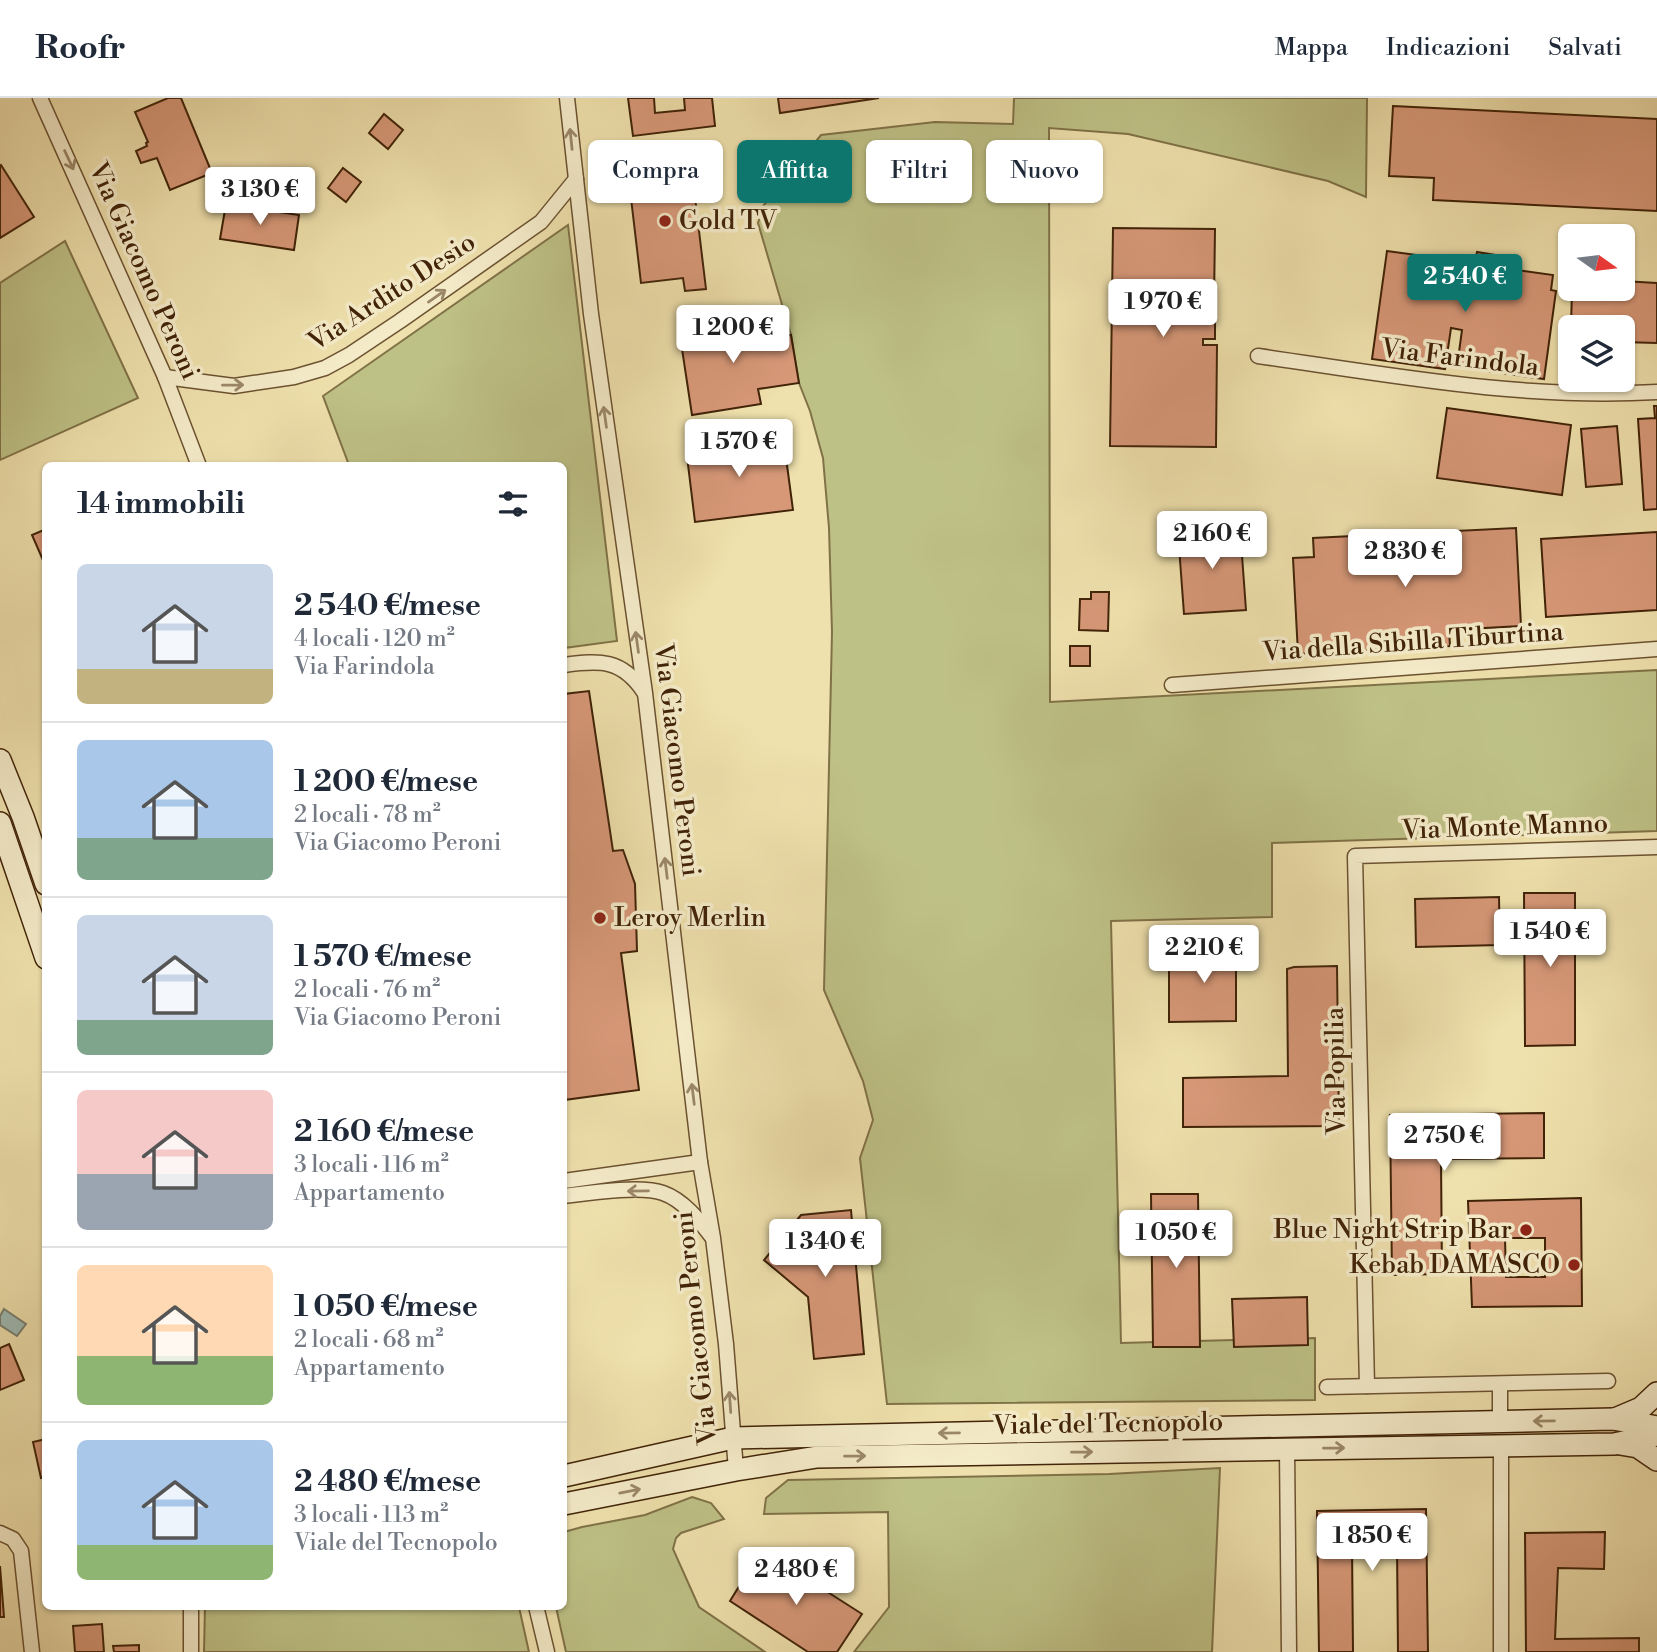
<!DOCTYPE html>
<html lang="it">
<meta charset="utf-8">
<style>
body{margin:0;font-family:"Libre Bodoni",serif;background:#f2f2f3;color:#1f2937;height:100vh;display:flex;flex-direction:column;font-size:26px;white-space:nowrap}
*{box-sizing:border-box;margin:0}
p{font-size:23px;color:#747a83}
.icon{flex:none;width:38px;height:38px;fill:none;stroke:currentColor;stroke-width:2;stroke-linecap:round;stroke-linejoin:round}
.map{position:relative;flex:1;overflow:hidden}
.sheet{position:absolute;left:42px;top:364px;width:525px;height:1148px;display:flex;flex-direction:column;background:#fff;border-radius:10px;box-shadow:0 2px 5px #0004}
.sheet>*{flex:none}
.banner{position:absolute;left:588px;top:42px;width:665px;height:63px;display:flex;gap:14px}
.needle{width:46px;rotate:104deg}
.controls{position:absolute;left:1558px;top:126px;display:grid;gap:14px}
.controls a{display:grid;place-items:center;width:77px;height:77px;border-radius:10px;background:#fff;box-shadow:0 2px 5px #0004;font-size:35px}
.price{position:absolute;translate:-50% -60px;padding:0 16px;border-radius:7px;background:#fff;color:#222;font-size:23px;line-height:46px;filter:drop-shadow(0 2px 4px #0008)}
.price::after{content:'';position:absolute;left:50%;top:42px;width:21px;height:16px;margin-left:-10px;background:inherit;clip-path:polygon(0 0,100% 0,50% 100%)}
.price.active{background:#0f766e;color:#fff}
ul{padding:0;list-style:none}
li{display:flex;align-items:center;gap:21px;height:175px;padding:0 35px}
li+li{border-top:2px solid #e0e1e3}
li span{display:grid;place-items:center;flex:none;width:196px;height:140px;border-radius:10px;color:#555}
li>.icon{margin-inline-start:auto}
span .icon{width:84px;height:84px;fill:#fffc;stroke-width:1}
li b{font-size:30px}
h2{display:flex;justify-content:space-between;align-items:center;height:84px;padding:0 35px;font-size:30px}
.tag{padding:0 24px;border-radius:10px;background:#fff;box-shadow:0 2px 5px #0004;font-size:24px;line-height:63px}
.tag.active{background:#0f766e;color:#fff}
header{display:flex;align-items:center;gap:42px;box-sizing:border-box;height:98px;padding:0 35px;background:#fff;border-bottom:2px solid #e0e1e3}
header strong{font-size:33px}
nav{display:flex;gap:38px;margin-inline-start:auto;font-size:24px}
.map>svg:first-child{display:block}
.green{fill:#bec186;stroke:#807247;stroke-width:2}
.water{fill:#9ebbb5;stroke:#797e70;stroke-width:2}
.building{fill:#d79878;stroke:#412308;stroke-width:2;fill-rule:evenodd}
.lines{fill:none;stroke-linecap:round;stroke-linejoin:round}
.street-casing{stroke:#6c5231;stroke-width:17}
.secondary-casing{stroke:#412308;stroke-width:24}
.street{stroke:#f5ecca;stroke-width:14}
.secondary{stroke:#f5ecca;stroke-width:21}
.oneway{stroke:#9b8869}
.poi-dot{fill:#8f2418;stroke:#f5ecca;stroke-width:2.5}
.labels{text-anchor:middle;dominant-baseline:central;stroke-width:7;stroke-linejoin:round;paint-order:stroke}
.poi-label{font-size:26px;fill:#412308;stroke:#f5ecca;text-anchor:start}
.street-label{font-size:26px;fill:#412308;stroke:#f5ecca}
</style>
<header>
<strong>Roofr</strong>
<nav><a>Mappa</a><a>Indicazioni</a><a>Salvati</a></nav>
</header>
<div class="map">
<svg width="1657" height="1554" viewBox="0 0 1657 1554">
<rect width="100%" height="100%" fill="#efe1ad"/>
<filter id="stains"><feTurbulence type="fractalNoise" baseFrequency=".00286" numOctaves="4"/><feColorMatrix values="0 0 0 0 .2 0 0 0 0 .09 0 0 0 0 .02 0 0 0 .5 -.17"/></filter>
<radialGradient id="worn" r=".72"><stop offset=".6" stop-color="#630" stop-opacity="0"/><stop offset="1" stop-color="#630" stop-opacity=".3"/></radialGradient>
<g class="green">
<polygon points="1014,0 1367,0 1366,99 1328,83 1128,36 1049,30 1050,604 1657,572 1657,733 1272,745 1272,819 1111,823 1121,1245 1315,1240 1315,1302 887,1306 860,1060 873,1022 863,983 824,892 832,534 829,430 823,360 810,313 799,285 791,237 758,125 763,108 821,37 935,24 1013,26"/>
<polygon points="568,127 617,543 564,550 564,368 349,367 323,298"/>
<polygon points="65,143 138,300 0,362 0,185"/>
<polygon points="1220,1370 1212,1554 854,1554 889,1509 888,1414 764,1416 766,1400 788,1382 1109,1376"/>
<polygon points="692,1399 711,1405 724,1421 681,1435 676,1440 673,1451 699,1509 765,1554 566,1554 556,1509 564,1508 564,1434 582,1429 645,1417"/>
<polygon points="205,1508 519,1509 529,1554 204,1554"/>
</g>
<polygon class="water" points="4,1211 26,1226 17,1238 0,1227 0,1218"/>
<g class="building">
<polygon points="168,0 181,0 212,75 170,92 157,60 141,65 136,53 147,48 146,45 148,44 135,14"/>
<polygon points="628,0 654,0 655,15 685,12 684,0 712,0 715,28 633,38"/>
<polygon points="778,0 879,0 780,15"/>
<polygon points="1393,8 1657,21 1657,113 1433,102 1434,80 1389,78"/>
<polygon points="384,16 403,32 388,51 369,35"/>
<polygon points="690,58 706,191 685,193 683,180 641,185 627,66"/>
<polygon points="1,67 34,119 0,140 0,68"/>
<polygon points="343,70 361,84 346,104 328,90"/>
<polygon points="226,106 299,117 294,152 220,141"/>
<polygon points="1113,130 1215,131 1214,203 1197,203 1197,213 1215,214 1215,241 1203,241 1203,247 1217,247 1216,349 1110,348"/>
<polygon points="1387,153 1475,165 1477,154 1502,158 1501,170 1553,177 1551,192 1556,193 1544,281 1457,269 1462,232 1451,230 1445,271 1372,261"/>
<polygon points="1622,183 1657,185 1657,245 1622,244 1622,229 1571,229 1572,191 1622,191"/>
<polygon points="749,220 753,243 791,237 799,285 758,291 761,306 692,317 679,231"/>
<polygon points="1654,308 1657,308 1657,411 1644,412 1638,321 1655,320"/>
<polygon points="1447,310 1571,327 1562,397 1437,380"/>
<polygon points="1617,328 1622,386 1586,389 1581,331"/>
<polygon points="783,337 793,412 695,424 686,350"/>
<polygon points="1240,430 1246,512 1184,516 1178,435"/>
<polygon points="1516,430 1521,528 1449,532 1450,548 1298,556 1293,460 1314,459 1313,440"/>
<polygon points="46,431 46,469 32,437"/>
<polygon points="1657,434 1657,512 1546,519 1541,441"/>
<polygon points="1091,494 1109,494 1108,533 1079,532 1080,501 1091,501"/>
<rect x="1070" y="548" width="20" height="20"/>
<polygon points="589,593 613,753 623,752 635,786 637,853 621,855 639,992 564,1002 564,596"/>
<polygon points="1524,795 1575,795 1575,947 1525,948"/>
<polygon points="1499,799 1500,847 1416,849 1415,801"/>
<polygon points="1199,845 1236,845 1236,923 1169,924 1169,857 1199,857"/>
<polygon points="1337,868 1339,1028 1183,1029 1183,980 1288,978 1287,871 1294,869"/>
<polygon points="1544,1015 1544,1060 1441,1061 1442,1176 1392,1177 1390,1017"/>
<polygon points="1151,1096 1198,1096 1200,1249 1153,1249"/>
<path d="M1581 1100 1582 1208 1472 1209 1468 1103ZM1505 1140H1545V1179H1506Z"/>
<polygon points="851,1112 864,1256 814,1261 808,1199 764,1162 801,1117"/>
<polygon points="1307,1199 1308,1247 1234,1249 1232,1201"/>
<polygon points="9,1246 24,1282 0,1292 0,1250"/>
<polygon points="46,1341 46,1379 41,1380 33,1344"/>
<polygon points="1426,1411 1428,1554 1398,1554 1397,1448 1352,1448 1353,1554 1319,1554 1317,1413"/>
<polygon points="1605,1434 1604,1471 1558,1470 1555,1541 1639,1540 1639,1554 1526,1554 1525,1435"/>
<polygon points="776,1461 862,1516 837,1554 808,1554 730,1503 753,1466"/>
<polygon points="0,1468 4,1519 0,1519"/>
<polygon points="102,1526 104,1554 75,1554 73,1528"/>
<polygon points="139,1547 139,1554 114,1554 113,1548"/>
</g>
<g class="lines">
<defs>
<g id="street">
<polyline points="40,0 165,279 199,368"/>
<polyline points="567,0 591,216 645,595 700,1064 713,1140 726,1246 736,1372"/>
<path d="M1258 258C1390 277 1524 302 1657 294"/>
<polyline points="165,279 234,288 294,279 325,270 349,257 400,223 541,124 576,81"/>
<path d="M564 567C600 562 622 561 644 594"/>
<polyline points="1172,587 1657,551"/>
<polyline points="564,1083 700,1064"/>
<path d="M564 1098C588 1095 641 1087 663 1095 683 1102 699 1122 712 1139"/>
<polyline points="1500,1286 1500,1323"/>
<polyline points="1367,1288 1355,758 1657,749"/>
<polyline points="1327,1289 1608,1283"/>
<polyline points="1287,1351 1289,1554"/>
<polyline points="0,1435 13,1441 21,1453 32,1554"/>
<polyline points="191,1508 191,1554"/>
<polyline points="536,1508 547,1554"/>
<polyline points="1501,1554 1501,1348"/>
</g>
<g id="secondary">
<polyline points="0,662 23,719 46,786"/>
<polyline points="0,725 46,860"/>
<polyline points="1615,1321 1641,1310 1657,1295"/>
<polyline points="1620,1346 1638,1349 1657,1362"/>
<polyline points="564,1378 733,1340 1613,1321 1657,1329"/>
<polyline points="564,1406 736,1372 817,1359 1614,1346 1657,1337"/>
</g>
</defs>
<use href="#street" class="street-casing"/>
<use href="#secondary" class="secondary-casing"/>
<use href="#street" class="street"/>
<use href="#secondary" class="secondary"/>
</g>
<defs><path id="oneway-shaft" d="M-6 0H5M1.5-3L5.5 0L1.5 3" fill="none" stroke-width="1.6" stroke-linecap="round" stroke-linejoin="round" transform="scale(1.75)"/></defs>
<g class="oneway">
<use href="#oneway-shaft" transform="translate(571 41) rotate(-96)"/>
<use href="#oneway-shaft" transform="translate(69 62) rotate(65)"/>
<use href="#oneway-shaft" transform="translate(437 198) rotate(-35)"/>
<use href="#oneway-shaft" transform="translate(233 287) rotate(-1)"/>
<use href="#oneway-shaft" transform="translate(605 319) rotate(-98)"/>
<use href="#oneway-shaft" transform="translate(637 544) rotate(-98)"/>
<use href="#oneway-shaft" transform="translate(666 770) rotate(-97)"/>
<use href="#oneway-shaft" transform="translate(693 996) rotate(-97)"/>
<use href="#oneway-shaft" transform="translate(638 1093) rotate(179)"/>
<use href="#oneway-shaft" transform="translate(730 1304) rotate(-94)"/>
<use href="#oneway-shaft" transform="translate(1544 1323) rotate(179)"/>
<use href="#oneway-shaft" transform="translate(949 1335) rotate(179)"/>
<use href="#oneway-shaft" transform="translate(1334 1350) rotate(-1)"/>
<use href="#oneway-shaft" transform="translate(1082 1354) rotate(-1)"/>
<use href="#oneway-shaft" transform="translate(855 1358) rotate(-1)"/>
<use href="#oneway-shaft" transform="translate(630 1393) rotate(-11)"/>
</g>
<g class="poi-dot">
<circle cx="665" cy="123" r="7"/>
<circle cx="600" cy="820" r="7"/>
<circle cx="1526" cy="1132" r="7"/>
<circle cx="1574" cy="1167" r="7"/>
</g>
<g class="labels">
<g class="poi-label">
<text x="679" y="123">Gold TV</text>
<text x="614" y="820">Leroy Merlin</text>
<text x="1512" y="1132" text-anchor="end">Blue Night Strip Bar</text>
<text x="1560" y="1167" text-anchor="end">Kebab DAMASCO</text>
</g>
<g class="street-label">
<text transform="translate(144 173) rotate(66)">Via Giacomo Peroni</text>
<text transform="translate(392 194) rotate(-33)">Via Ardito Desio</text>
<text transform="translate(1460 260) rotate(7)">Via Farindola</text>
<text transform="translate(1413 544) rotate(-4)">Via della Sibilla Tiburtina</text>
<text transform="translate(677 662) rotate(83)">Via Giacomo Peroni</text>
<text transform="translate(1505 729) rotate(-2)">Via Monte Manno</text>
<text transform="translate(1336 973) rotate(-91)">Via Popilia</text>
<text transform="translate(696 1230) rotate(-96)">Via Giacomo Peroni</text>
<text transform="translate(1108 1326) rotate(-1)">Viale del Tecnopolo</text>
</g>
</g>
<rect width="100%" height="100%" filter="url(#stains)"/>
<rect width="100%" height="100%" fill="url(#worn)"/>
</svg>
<div class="controls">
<a><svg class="needle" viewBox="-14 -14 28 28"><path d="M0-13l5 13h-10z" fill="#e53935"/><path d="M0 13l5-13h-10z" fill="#747a83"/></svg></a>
<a><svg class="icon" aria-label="layers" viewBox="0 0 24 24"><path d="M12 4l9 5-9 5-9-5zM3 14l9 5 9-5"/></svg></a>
</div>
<b class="price" style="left:260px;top:129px">3 130 €</b>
<b class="price active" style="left:1465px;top:216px">2 540 €</b>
<b class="price" style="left:1163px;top:241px">1 970 €</b>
<b class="price" style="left:733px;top:267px">1 200 €</b>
<b class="price" style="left:739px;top:381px">1 570 €</b>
<b class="price" style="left:1212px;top:473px">2 160 €</b>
<b class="price" style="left:1405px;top:491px">2 830 €</b>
<b class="price" style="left:1550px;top:871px">1 540 €</b>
<b class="price" style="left:1204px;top:887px">2 210 €</b>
<b class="price" style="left:1444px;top:1075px">2 750 €</b>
<b class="price" style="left:1176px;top:1172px">1 050 €</b>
<b class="price" style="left:825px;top:1181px">1 340 €</b>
<b class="price" style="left:1372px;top:1475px">1 850 €</b>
<b class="price" style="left:796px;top:1509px">2 480 €</b>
<div class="banner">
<a class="tag">Compra</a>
<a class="tag active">Affitta</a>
<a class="tag">Filtri</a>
<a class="tag">Nuovo</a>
</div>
<section class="sheet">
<h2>14 immobili<svg class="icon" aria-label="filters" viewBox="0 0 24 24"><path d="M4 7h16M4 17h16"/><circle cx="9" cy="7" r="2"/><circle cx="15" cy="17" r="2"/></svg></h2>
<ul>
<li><span style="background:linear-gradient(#c9d6e8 75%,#c2b280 0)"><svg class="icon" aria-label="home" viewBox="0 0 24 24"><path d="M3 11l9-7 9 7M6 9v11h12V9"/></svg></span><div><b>2 540 €/mese</b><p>4 locali · 120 m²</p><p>Via Farindola</p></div></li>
<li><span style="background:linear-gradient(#a9c7e8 70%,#7fa58c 0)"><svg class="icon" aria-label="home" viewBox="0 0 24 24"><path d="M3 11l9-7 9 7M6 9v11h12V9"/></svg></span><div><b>1 200 €/mese</b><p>2 locali · 78 m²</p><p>Via Giacomo Peroni</p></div></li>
<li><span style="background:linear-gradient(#c9d6e8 75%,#7fa58c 0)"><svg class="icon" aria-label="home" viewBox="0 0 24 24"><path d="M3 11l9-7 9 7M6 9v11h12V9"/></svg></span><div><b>1 570 €/mese</b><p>2 locali · 76 m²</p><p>Via Giacomo Peroni</p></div></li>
<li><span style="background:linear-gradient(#f6c9c9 60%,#9aa5b1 0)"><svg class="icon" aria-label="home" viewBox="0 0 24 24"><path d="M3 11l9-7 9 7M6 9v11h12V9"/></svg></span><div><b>2 160 €/mese</b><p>3 locali · 116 m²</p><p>Appartamento</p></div></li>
<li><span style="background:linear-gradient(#ffd9b3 65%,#8fb573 0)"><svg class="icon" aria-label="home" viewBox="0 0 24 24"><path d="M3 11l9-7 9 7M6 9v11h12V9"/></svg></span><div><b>1 050 €/mese</b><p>2 locali · 68 m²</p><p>Appartamento</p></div></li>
<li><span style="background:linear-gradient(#a9c7e8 75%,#8fb573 0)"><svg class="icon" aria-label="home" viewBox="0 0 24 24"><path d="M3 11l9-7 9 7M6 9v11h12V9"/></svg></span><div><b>2 480 €/mese</b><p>3 locali · 113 m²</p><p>Viale del Tecnopolo</p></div></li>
</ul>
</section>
</div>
